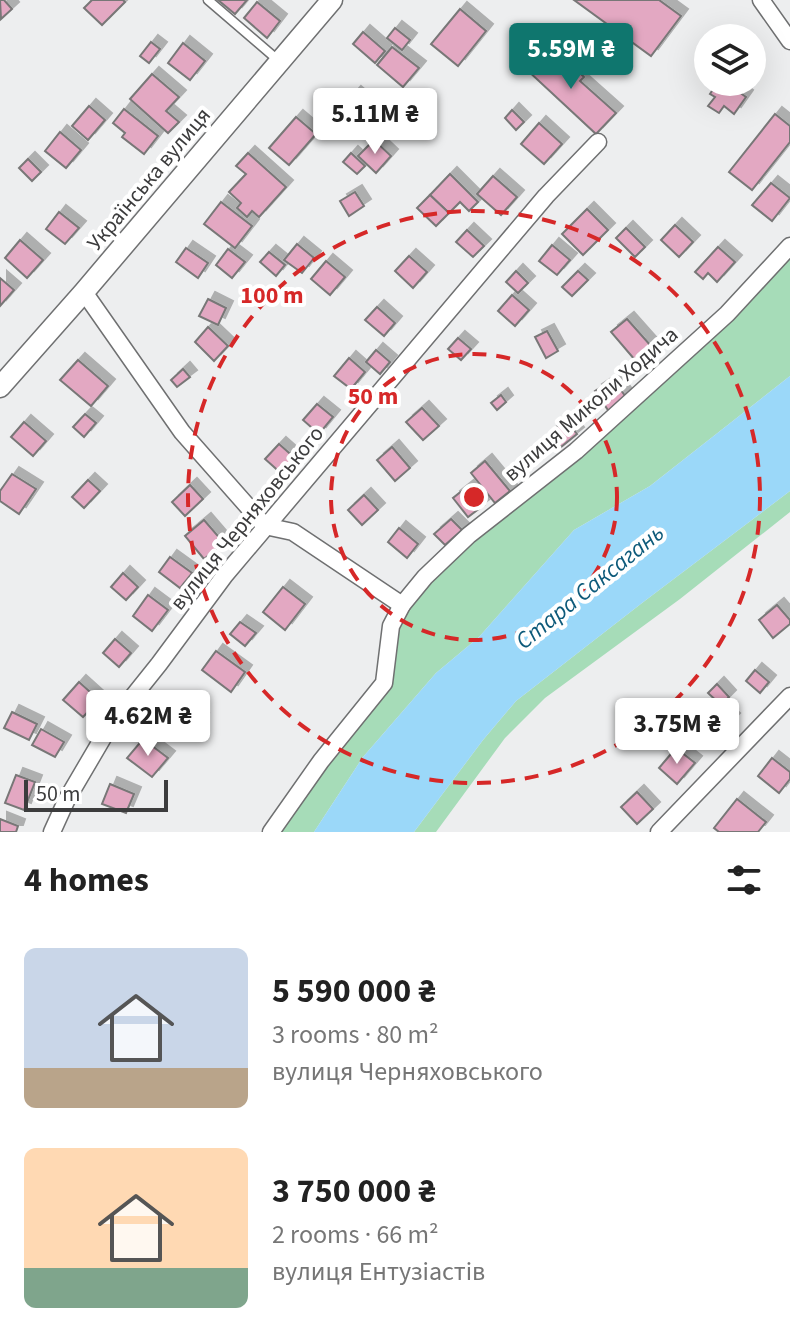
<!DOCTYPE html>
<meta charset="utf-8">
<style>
body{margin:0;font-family:"Source Sans 3",sans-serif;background:#f6f6f6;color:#222;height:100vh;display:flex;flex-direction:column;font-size:30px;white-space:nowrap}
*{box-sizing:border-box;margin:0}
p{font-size:26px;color:#767676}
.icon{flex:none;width:44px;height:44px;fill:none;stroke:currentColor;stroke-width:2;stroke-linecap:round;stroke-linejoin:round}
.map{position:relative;height:832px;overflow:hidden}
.sheet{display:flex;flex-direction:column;background:#fff;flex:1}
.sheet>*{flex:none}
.tools{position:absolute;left:694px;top:24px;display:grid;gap:16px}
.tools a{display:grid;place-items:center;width:72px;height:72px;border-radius:50%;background:#fff;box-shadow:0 8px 32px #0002;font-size:40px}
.scale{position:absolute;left:24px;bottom:20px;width:144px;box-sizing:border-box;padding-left:8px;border:4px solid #3c3c3d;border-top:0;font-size:22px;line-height:28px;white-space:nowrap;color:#3c3c3d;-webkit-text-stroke:6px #fff;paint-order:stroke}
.price{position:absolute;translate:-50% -68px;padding:0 18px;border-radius:8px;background:#fff;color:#222;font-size:26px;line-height:52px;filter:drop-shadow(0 2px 4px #0008)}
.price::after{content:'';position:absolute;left:50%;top:48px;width:24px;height:18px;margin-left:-12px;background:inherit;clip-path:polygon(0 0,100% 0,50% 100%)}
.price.selected{background:#0f766e;color:#fff}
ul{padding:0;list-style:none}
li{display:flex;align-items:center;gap:24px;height:200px;padding:0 24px}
li span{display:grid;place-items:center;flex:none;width:224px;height:160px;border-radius:12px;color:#555}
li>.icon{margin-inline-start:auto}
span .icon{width:96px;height:96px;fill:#fffc;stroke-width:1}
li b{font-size:34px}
h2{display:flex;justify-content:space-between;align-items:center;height:96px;padding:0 24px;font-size:34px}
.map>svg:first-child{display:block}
.green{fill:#a6dcb8}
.water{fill:#9bd8f9}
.building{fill:#e3a8c2;stroke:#787777;stroke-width:2;filter:url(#shadow)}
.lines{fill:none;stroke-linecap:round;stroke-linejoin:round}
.service-casing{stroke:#6f7071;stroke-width:11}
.minor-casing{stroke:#6f7071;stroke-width:19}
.tertiary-casing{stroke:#6f7071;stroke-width:23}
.service{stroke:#fff;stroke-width:8}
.minor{stroke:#fff;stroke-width:16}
.tertiary{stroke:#fff;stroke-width:20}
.ring{fill:none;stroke:#d62828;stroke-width:4;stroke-dasharray:14 10}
.labels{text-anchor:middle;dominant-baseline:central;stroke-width:8;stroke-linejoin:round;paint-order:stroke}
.street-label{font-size:22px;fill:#3c3c3d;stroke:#fff}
.water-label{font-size:24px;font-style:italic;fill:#0d5a7a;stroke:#fff}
.centre{fill:#d62828;stroke:#fff;stroke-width:4}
.ring-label{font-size:24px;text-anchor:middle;font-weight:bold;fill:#d62828;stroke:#fff;stroke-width:8;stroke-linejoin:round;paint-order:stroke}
</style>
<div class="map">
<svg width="790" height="832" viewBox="0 0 790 832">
<defs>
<filter id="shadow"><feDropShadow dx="7" dy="-7" stdDeviation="0" flood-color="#0004"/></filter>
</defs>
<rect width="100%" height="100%" fill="#edeeef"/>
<g class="green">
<polygon points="790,246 790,376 650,486 574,530 479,637 436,673 363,757 314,832 271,832 384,683 402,605 576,451"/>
<polygon points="790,491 790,512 680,599 545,698 505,738 436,832 414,832 483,740 516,701 642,603"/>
</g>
<polygon class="water" points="790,376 790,491 642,603 516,701 483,740 414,832 314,832 363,757 436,673 479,637 574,530 650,486"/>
<g class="building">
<polygon points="0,0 4,0 12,9 1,19"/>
<polygon points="92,0 123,0 125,2 102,25 84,8"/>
<polygon points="218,0 247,0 235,14"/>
<polygon points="574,0 659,0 681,16 651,56"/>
<polygon points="257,2 280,21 267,38 244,18"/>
<polygon points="460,9 486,31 458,66 431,44"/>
<polygon points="395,28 410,40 402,50 387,38"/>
<polygon points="363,32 385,51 375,63 353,44"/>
<polygon points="151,42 160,49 149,63 140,56"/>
<polygon points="183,43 205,61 190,80 168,63"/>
<polygon points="392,47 419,68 403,87 377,65"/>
<polygon points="545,49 574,75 578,71 584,77 580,81 616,113 596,134 526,69"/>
<polygon points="152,74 179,97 166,111 179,122 168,133 130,99"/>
<polygon points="718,82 725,82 746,97 734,114 724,106 719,113 708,106 715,97 710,94"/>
<polygon points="354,93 377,113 362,130 339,110"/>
<polygon points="89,106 105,120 88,140 72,126"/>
<polygon points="124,109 158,136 144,154 122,137 125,133 113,123"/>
<polygon points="512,110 524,122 516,130 505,118"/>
<polygon points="775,114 790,126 790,142 752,190 729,172"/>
<polygon points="296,117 316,134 289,165 269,148"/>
<polygon points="539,123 562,144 544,164 521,144"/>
<polygon points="60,132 81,150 66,168 45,151"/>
<polygon points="374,140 391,156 376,173 358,156"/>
<polygon points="248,153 286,187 259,217 252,211 247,217 237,208 241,203 229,192 246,174 236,166"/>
<polygon points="351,153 365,166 357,174 343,162"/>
<polygon points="28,159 41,172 32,181 19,168"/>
<polygon points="450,174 478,202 469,211 460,202 449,213 430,195"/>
<polygon points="493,176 517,197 501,215 477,194"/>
<polygon points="771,183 790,198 772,221 752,205"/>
<polygon points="355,192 364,206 349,216 340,201"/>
<polygon points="430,195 449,213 436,226 417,208"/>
<polygon points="221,202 252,226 235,248 204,224"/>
<polygon points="587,209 608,230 583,255 562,234"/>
<polygon points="59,212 79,228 65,244 46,229"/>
<polygon points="675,225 693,242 679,257 661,240"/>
<polygon points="626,228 645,247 635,257 616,238"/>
<polygon points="467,230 484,246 473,257 456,242"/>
<polygon points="20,240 43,260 27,278 5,258"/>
<polygon points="297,244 314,258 302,273 284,260"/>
<polygon points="552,245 570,260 557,275 539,261"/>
<polygon points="718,247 735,262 717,282 708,273 703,279 695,272"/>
<polygon points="186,248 208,263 198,278 176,262"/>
<polygon points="228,249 245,262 232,278 216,265"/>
<polygon points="269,252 285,265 276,276 260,262"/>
<polygon points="409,256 427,272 413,288 395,271"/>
<polygon points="326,261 345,277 330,295 311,279"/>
<polygon points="516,271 528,283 518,293 506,282"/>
<polygon points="578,271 588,280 572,296 562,287"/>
<polygon points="0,278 14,290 0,306"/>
<polygon points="512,295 529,310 515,326 498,311"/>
<polygon points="208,299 226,308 218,325 199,316"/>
<polygon points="377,307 395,323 384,336 365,320"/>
<polygon points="627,319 651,346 635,360 611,332"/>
<polygon points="208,327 228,346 214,361 195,342"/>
<polygon points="547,331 558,351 546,358 535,337"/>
<polygon points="458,338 471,349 461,360 448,349"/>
<polygon points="376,350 390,362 380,374 366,362"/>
<polygon points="349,358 365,372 351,389 334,376"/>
<polygon points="78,360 108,386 91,406 60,380"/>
<polygon points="183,369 190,377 177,387 171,380"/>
<polygon points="613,379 628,400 610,413 595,391"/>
<polygon points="501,395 506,402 497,410 491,403"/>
<polygon points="317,404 333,417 319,434 303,420"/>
<polygon points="422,408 439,426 423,440 406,422"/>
<polygon points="85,414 96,423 84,437 73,427"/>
<polygon points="566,420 577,434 561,447 550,433"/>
<polygon points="24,422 46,441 33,456 11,437"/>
<polygon points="279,444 296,459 283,475 265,459"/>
<polygon points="392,447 410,468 395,481 377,460"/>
<polygon points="485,461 510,491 495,503 471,473"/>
<polygon points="12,474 36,489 19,514 0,501 0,491"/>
<polygon points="88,480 100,491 84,508 72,497"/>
<polygon points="190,485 203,499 185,516 172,502"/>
<polygon points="468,486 484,505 468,517 453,498"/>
<polygon points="364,495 378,510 362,525 348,510"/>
<polygon points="451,519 462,530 445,545 434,534"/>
<polygon points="204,520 224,543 204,559 185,536"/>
<polygon points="399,528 418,544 407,558 388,542"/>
<polygon points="170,557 192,573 180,588 159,572"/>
<polygon points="123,573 138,587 126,600 111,587"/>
<polygon points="283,587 305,604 285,630 263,612"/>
<polygon points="148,595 168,610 152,631 133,616"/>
<polygon points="777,605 790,620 790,624 773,638 759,620"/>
<polygon points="240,622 256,633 245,646 230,634"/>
<polygon points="115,639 131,653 119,667 103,653"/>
<polygon points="216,651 245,672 231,692 202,670"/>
<polygon points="755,670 769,682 760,693 746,681"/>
<polygon points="79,682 99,700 83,717 63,700"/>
<polygon points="717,684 729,697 721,705 708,693"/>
<polygon points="180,704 202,720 190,736 168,720"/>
<polygon points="715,704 733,720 719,734 702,719"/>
<polygon points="12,712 37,724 29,740 4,728"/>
<polygon points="41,729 64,742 55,757 32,745"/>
<polygon points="143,739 168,758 152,777 127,758"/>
<polygon points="676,748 695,763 677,784 659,768"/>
<polygon points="772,758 790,772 790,779 779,793 758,776"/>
<polygon points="16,775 35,782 24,810 5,803"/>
<polygon points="110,784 134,794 126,813 102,804"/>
<polygon points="637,792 653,809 637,824 621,807"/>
<polygon points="737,799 766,822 758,832 719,832 714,828"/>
<polygon points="0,819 18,826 16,832 0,832"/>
</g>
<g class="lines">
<defs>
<polyline id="service" points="208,0 279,61"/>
<g id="minor">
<polyline points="761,0 790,41"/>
<polyline points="84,292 182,432 265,526 293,532 402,605"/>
<polyline points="52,832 67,799 111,724 159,664 225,575 546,196 598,142"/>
<polyline points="271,832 321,761 384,683 391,626 402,605 425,577 469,535 576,451 727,314 790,246"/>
<polyline points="659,832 790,696"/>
</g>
<polyline id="tertiary" points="0,387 84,292 332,0"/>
</defs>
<use href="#service" class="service-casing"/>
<use href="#minor" class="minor-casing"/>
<use href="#tertiary" class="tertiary-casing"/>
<use href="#service" class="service"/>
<use href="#minor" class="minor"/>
<use href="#tertiary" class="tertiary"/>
</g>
<g class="ring">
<circle cx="474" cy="497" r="143"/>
<circle cx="474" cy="497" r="286"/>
</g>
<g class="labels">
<g class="street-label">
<text transform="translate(149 179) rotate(-50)">Українська вулиця</text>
<text transform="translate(591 404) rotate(-41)">вулиця Миколи Ходича</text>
<text transform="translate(247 518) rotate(-51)">вулиця Черняховського</text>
</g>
<g class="water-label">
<text transform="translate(590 587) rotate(-39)">Стара Саксагань</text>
</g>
</g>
<circle cx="474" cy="497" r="12" class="centre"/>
<g class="ring-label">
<text x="272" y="303">100 m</text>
<text x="373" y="404">50 m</text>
</g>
</svg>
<div class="tools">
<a><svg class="icon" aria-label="layers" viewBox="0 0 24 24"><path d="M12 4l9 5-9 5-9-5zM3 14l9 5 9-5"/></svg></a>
</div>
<div class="scale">50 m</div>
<b class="price selected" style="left:571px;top:91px">5.59M ₴</b>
<b class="price" style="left:375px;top:156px">5.11M ₴</b>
<b class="price" style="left:148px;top:758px">4.62M ₴</b>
<b class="price" style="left:677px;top:766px">3.75M ₴</b>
</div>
<section class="sheet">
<h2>4 homes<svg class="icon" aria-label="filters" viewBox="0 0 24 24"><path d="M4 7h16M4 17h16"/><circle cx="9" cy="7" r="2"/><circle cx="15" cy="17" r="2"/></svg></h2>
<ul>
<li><span style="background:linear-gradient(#c9d6e8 75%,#b9a48a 0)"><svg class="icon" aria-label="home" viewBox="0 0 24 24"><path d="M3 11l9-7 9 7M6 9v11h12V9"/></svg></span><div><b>5 590 000 ₴</b><p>3 rooms · 80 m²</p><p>вулиця Черняховського</p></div></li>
<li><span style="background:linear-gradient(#ffd9b3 75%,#7fa58c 0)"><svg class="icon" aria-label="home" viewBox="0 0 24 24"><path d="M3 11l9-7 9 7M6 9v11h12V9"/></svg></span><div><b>3 750 000 ₴</b><p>2 rooms · 66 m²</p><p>вулиця Ентузіастів</p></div></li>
</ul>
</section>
